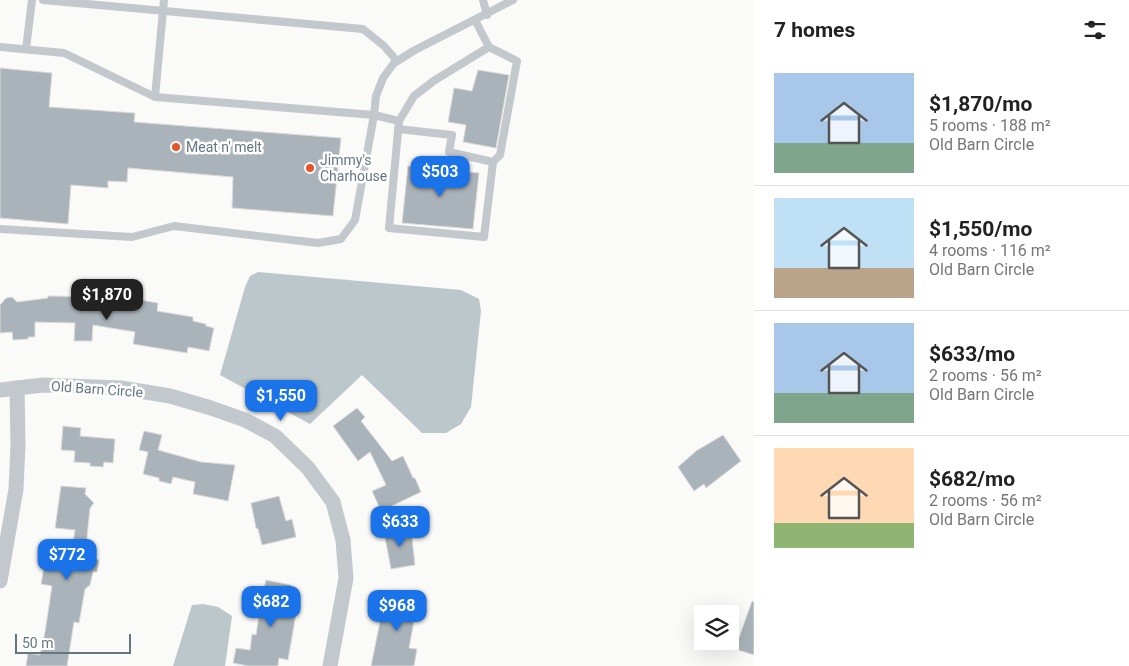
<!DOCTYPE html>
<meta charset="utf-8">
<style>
body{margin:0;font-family:Roboto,sans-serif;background:#f2f2f2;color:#222;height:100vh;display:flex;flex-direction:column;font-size:19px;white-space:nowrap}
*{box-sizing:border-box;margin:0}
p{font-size:16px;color:#767676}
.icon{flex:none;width:28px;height:28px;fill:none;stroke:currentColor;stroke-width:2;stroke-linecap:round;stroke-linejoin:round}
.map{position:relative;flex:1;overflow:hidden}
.panel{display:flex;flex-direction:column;background:#fff;width:375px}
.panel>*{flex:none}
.tools{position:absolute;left:694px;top:605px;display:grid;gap:10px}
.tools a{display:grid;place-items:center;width:45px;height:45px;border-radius:0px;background:#fff;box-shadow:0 5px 20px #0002;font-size:25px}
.scale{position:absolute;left:15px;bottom:12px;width:116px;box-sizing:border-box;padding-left:5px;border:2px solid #657683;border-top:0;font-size:14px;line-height:18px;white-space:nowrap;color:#657683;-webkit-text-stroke:4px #fff;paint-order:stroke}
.price{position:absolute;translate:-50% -42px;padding:0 11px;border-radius:10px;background:#1a73e8;color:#fff;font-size:16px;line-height:32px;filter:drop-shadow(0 1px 2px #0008)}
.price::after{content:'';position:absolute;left:50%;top:30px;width:15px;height:11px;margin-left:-8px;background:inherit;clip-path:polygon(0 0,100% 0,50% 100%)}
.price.on{background:#222;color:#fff}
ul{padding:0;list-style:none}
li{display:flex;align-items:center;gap:15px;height:125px;padding:0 20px}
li+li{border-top:1px solid #e0e0e0}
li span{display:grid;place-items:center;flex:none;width:140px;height:100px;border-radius:0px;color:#555}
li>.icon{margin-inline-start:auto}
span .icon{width:60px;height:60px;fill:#fffc;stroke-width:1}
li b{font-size:21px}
h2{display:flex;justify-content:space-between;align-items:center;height:60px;padding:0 20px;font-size:21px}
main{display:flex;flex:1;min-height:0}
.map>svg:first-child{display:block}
.water{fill:#bbc7cb}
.building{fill:#aab3b9;stroke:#dcdcda}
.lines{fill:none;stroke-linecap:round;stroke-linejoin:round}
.lane{stroke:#c3c8cc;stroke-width:8}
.street{stroke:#c3c8cc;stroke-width:15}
.poi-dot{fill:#e4572e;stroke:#fff;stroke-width:2}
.labels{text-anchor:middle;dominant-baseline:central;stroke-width:5;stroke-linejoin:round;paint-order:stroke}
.poi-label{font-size:14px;fill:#657683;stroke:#fff;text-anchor:start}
.street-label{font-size:14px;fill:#657683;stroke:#fff}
</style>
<main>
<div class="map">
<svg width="754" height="666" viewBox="0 0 754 666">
<rect width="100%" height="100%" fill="#fafaf8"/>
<g class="water">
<polygon points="258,272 461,290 479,299 481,311 471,407 461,424 446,433 422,433 362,375 310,424 220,375 245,287 250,276"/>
<polygon points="203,604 218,607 232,616 225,666 173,666 192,605"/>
</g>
<g class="building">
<polygon points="0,68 52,73 49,107 135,113 134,122 341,138 333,216 232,208 233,177 128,168 127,182 108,181 108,188 71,185 68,224 0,218"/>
<polygon points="478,70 509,75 496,148 463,142 466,125 448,122 454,88 472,91"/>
<polygon points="408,166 479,173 473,229 402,223"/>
<polygon points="48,296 101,297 139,304 140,300 158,303 157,311 193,317 193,321 206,324 206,326 214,328 209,351 188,347 187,353 133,344 135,332 93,325 92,341 74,341 75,323 35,322 35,337 28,337 28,339 13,340 12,332 0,333 0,305 6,298 12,297 17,302 48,298"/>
<polygon points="357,408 365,417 361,421 392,461 403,456 413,478 415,478 421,492 381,511 372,491 386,485 370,452 358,461 333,426"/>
<polygon points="63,426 81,428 80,436 115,439 113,463 104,462 103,467 90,466 90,463 74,462 75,451 61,450"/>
<polygon points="144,431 162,435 158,450 201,462 235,465 228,501 193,494 195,482 173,477 171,484 159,481 159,478 143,474 148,452 139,450"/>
<polygon points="723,435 741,461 706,488 704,484 694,491 678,467 696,451"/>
<polygon points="61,486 86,488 85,494 94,503 90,508 86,548 95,550 93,559 99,560 97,572 93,572 90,585 85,589 79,623 74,622 67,666 26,666 28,653 40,655 45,632 52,586 41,584 44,567 66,571 69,555 71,555 75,530 55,528"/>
<polygon points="279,496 286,521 292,519 296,537 262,545 258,529 256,528 251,503"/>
<polygon points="411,529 415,565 391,569 384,532"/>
<polygon points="266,580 291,585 287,606 297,608 288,660 279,658 278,666 248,666 233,663 236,648 250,650 252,634 256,635 261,603 255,602 258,587 264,588"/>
<polygon points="396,590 419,594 409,648 417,649 414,666 371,666 382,612 385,613 388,599 390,599 391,593"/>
<polygon points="752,601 754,602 754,655 735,649"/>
</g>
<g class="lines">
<g class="lane">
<polyline points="43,0 363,29 384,46 397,61"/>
<polyline points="483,0 487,15"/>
<polyline points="0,47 64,53 155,97 374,115 376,96 383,78 394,63 415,50 513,0"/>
<polyline points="26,49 32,0"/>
<polyline points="155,97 164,0"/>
<polyline points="399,121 414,96 435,80 489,47"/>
<polyline points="398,129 452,135 449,152 493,162"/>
<polyline points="0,229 132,237 174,226 318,243 341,239 355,220 374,115 399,121 389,228 484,237 493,162 500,155 517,61 489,47 475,20"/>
</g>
<g class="street">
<polyline points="0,390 43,385 121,388 170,396 211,408 245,420 275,436 308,468 333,502 343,540 346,578 330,666"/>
<polyline points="0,581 16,489 18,445 17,388"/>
</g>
</g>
<g class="poi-dot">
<circle cx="176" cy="147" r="5"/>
<circle cx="310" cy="168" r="5"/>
</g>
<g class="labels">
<g class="poi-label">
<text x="186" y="147">Meat n' melt</text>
<text x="320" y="160">Jimmy's<tspan x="320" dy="16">Charhouse</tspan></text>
</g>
<g class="street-label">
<text transform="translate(97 389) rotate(4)">Old Barn Circle</text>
</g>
</g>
</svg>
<div class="tools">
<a><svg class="icon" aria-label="layers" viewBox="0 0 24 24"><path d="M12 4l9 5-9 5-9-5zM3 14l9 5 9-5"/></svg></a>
</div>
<div class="scale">50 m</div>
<b class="price" style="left:440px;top:198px">$503</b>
<b class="price on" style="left:107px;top:321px">$1,870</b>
<b class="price" style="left:281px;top:422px">$1,550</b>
<b class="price" style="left:400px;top:548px">$633</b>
<b class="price" style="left:67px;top:581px">$772</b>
<b class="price" style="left:271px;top:628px">$682</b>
<b class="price" style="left:397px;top:632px">$968</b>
</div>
<section class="panel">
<h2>7 homes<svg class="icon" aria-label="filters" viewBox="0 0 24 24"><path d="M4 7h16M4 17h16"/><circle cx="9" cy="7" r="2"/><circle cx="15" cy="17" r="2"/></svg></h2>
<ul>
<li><span style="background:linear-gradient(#a9c7e8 70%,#7fa58c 0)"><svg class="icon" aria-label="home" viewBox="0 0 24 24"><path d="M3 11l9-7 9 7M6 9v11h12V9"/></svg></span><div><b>$1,870/mo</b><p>5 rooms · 188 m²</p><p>Old Barn Circle</p></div></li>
<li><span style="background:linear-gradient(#bfe0f5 70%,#b9a48a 0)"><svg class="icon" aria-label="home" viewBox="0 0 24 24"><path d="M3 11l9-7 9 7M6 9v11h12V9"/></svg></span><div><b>$1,550/mo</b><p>4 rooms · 116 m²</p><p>Old Barn Circle</p></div></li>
<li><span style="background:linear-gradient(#a9c7e8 70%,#7fa58c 0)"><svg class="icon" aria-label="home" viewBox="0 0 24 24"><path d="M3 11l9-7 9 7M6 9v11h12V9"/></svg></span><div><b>$633/mo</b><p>2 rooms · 56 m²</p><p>Old Barn Circle</p></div></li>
<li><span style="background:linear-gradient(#ffd9b3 75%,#8fb573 0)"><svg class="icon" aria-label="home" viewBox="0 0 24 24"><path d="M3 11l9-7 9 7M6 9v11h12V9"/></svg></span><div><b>$682/mo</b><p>2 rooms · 56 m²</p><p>Old Barn Circle</p></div></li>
</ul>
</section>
</main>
